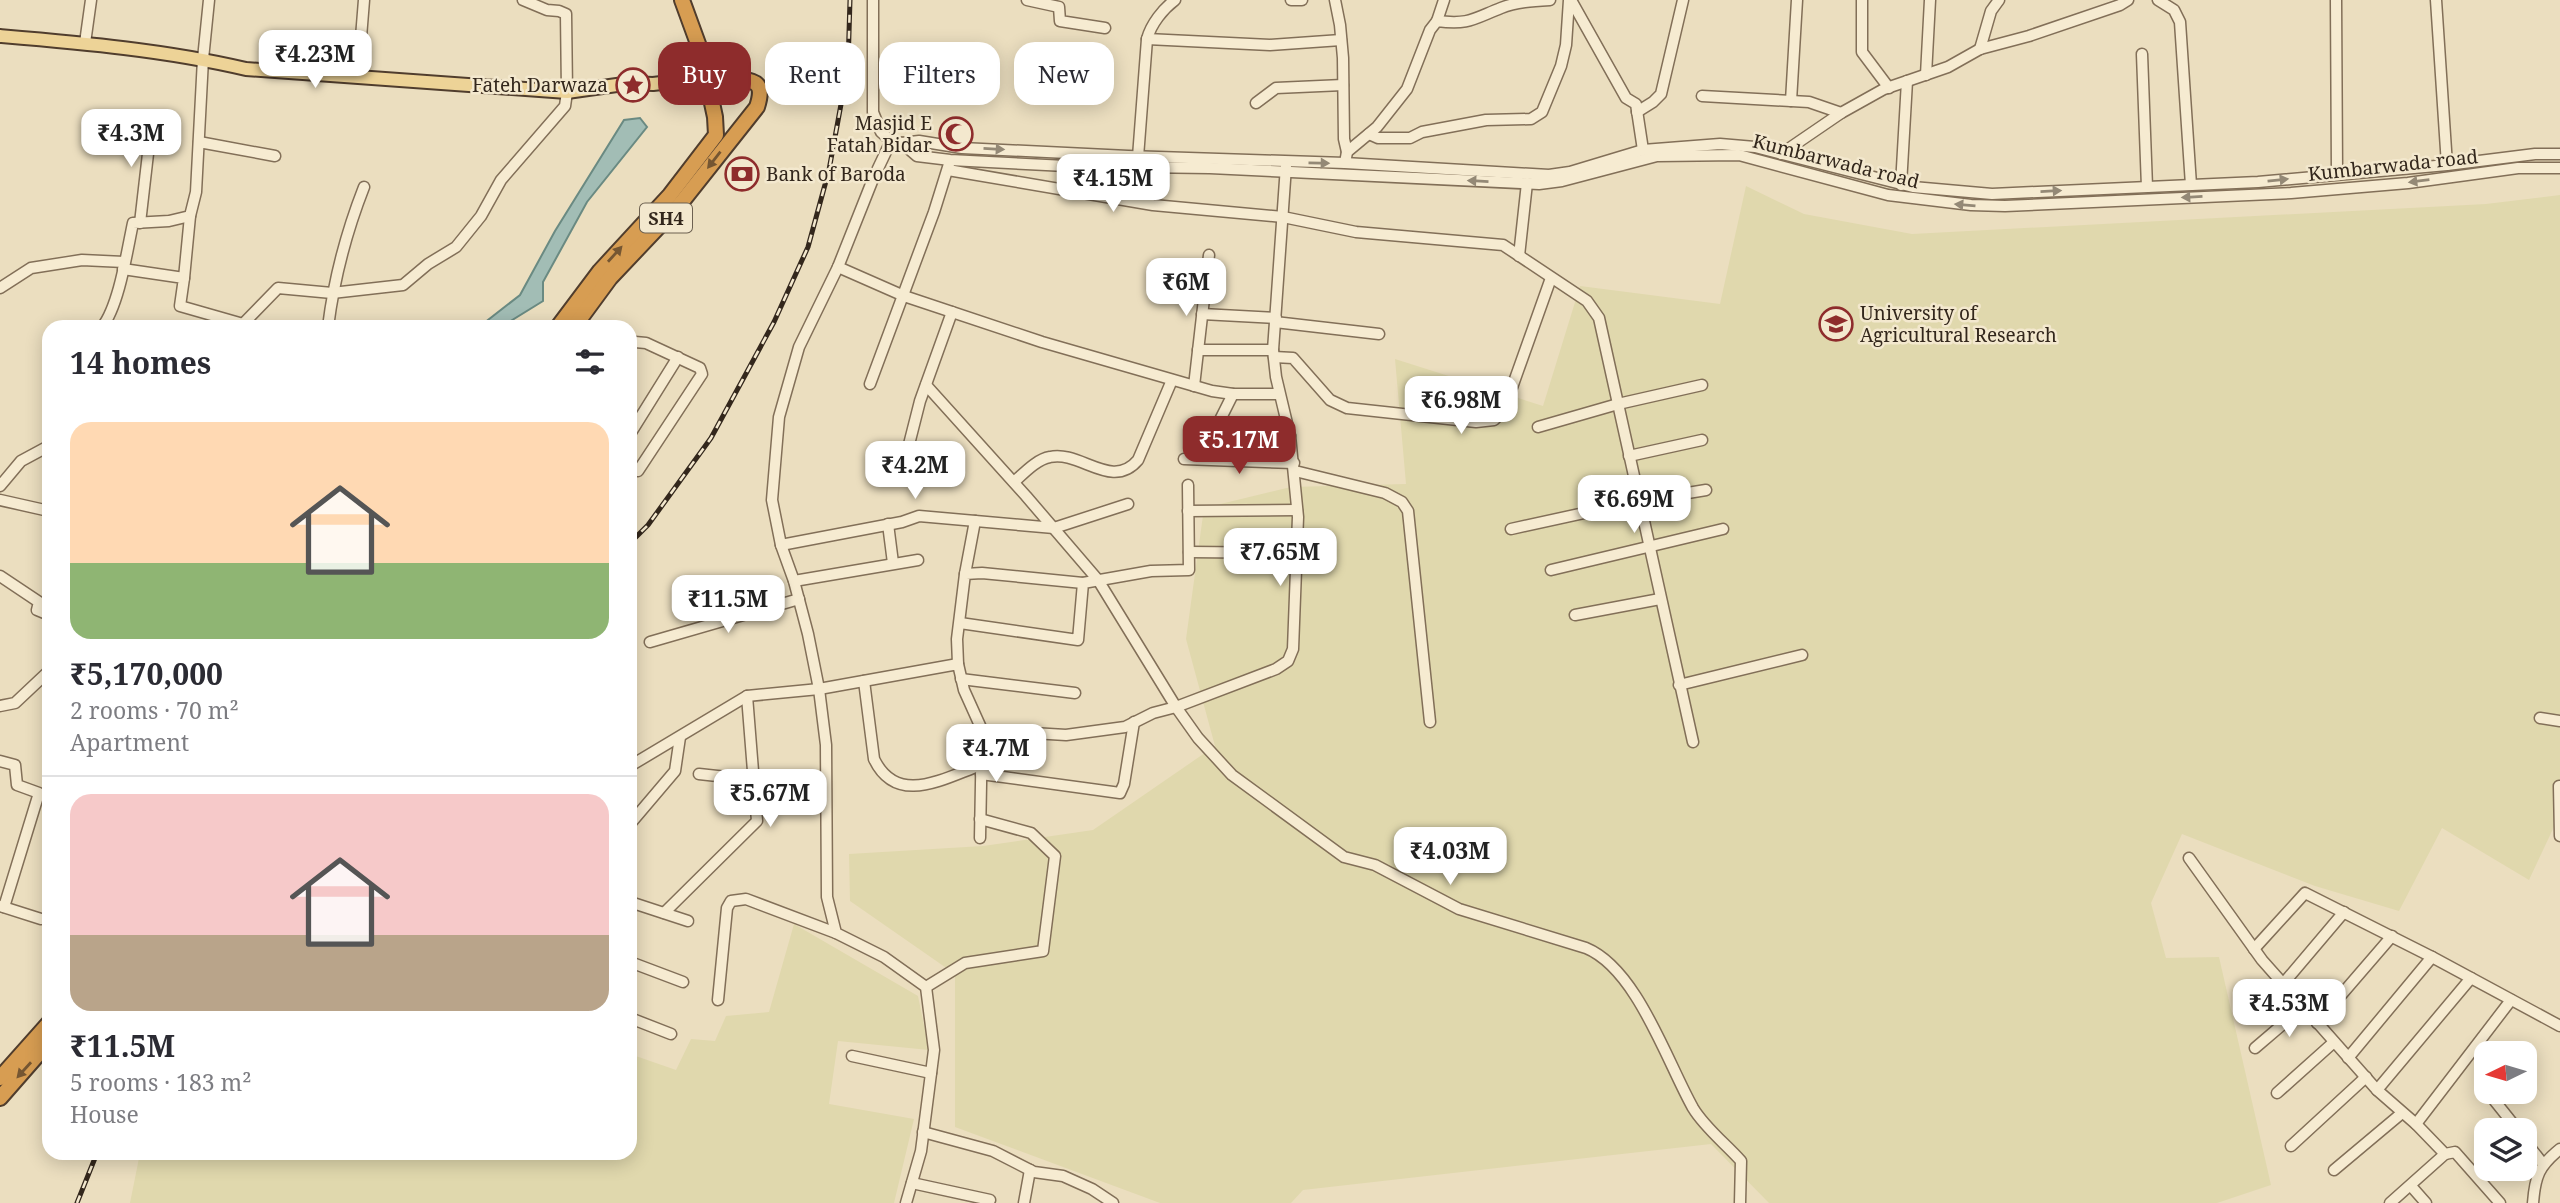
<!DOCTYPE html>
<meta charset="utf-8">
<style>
body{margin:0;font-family:"Noto Serif",serif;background:#f7f7f7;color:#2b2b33;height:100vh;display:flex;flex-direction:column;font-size:26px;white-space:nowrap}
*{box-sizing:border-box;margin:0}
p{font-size:23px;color:#7c7c81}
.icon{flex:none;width:38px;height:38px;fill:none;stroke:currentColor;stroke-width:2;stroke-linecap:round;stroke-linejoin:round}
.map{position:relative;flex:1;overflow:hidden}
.drawer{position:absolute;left:42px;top:320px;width:595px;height:840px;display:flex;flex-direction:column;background:#fff;border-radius:21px;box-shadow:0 4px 18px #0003}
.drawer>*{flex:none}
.banner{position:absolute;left:658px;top:42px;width:665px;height:63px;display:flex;gap:14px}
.needle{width:46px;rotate:265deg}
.controls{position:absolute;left:2474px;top:1041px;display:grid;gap:14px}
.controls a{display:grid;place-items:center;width:63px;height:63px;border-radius:14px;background:#fff;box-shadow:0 4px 18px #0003;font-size:35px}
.price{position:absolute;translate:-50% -60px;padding:0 16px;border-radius:14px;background:#fff;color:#222;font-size:23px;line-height:46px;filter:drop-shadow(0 2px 4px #0008)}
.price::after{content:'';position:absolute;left:50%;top:42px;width:21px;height:16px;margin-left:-10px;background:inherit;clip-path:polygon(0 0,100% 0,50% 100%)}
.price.current{background:#8e2c2c;color:#fff}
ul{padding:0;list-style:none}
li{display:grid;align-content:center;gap:14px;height:371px;padding:0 28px}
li+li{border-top:2px solid #e1e1e2}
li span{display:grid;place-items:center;height:217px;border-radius:21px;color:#555}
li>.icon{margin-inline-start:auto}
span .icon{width:126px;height:126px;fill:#fffc;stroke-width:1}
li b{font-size:30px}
h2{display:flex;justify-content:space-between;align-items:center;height:84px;padding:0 28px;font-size:30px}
.chip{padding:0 24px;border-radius:21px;background:#fff;box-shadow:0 4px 18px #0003;font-size:24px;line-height:63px}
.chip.current{background:#8e2c2c;color:#fff}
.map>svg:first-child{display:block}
.farmland{fill:#e0d8ad}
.water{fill:#a2bdb5;stroke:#6a8a82;stroke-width:2}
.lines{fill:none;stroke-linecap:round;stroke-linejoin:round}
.minor-casing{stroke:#826f58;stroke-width:13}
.major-casing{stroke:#503d2d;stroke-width:16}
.highway-casing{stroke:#503d2d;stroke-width:18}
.minor{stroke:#f6ebd1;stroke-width:10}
.major{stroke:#edd397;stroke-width:12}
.highway{stroke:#d79d52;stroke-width:14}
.rail-casing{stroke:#33271c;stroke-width:5}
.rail{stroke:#f3e8ce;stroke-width:2.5;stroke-dasharray:8;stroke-linecap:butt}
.oneway{fill:#948976}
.oneway2{fill:#755632}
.labels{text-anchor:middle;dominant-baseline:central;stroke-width:5;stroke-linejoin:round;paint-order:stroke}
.shield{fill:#f3e8ce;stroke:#6d6151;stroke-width:2}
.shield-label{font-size:18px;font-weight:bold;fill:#33271c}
.poi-label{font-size:19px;fill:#33271c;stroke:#f3e8ce;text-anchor:end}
.street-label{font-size:19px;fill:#33271c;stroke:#f3e8ce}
</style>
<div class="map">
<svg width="2560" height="1203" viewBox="0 0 2560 1203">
<rect width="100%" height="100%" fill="#ebdebf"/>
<g class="farmland">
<polygon points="1746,186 1804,214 1912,234 2486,204 2560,195 2560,814 2529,880 2442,828 2399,911 2315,886 2182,834 2151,903 2166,958 2219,957 2271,1185 2217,1203 1769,1203 1711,1144 1303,1190 1291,1203 1160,1203 955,1127 955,974 850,901 849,854 983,846 1093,830 1215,746 1186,639 1204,508 1291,487 1406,484 1395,359 1543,406 1580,286 1720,304"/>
<polygon points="794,924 918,996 929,1050 838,1041 829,1104 914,1119 894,1203 130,1203 140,1153 630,1153 630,1054 676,1070 691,1039 715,1041 726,1016 769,1012"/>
</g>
<polygon class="water" points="640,118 647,127 587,202 543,282 543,301 501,327 479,327 520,295 555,231 624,120"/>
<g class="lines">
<defs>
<g id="minor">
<polyline points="873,0 873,112 881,132 891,141 902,143 917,156 950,160 1066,166 1210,168 1539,184 1562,181 1657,156 1739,155 1888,195 1971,205 2005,206 2291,193 2408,183 2518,168 2560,168"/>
<polyline points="1027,0 1059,7 1060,21 1105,28"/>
<polyline points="1291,0 1302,0"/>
<polyline points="1335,0 1340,25 1343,58 1344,139 1347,152"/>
<polyline points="1571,0 1626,98 1636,104 1643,150"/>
<polyline points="1862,0 1862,52 1889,88"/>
<polyline points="2158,0 2174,10 2180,22 2191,185"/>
<polyline points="2336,0 2337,174"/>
<polyline points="2436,0 2447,165"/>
<polyline points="1437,21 1444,0"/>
<polyline points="1147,39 1270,45 1341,40"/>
<polyline points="85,43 91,0"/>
<polyline points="1980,49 1991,11 1999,0"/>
<polyline points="2142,54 2147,187"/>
<polyline points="358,75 364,0"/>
<polyline points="1926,75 1930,0"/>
<polyline points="1702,96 1809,102 1841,113"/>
<polyline points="1791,101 1797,0"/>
<polyline points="1256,103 1276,88 1343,85"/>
<polyline points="1637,112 1653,102 1661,94 1683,0"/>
<polyline points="1369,134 1378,138 1410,138 1422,132 1486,120 1531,119 1542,112 1561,66 1566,45 1569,0"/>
<polyline points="891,141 873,179 838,267 799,347 779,417 772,500 781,545 794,581 808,634 819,689 826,745 827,897 836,933 884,957 926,987 934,1050 921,1151 906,1203"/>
<polyline points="199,142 275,156"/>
<polyline points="902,143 919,141 962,148 1128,156 1345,163 1549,175 1570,172 1643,150 1720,144 1755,147 1913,187 1992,194 2258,182 2447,165 2535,154 2560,154"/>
<polyline points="1781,154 1841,113 1884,89 1948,67 1980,49 2029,36 2120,5 2128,0"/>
<path d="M1138 157 1147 39C1151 24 1163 9 1175 0"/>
<path d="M1345 163 1347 152 1377 127 1407 89 1430 30 1437 21C1469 25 1473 19 1501 8 1516 2 1533 1 1550 0"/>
<polyline points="1286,166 1275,322 1379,334"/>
<polyline points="948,170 1153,205 1283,217 1356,232 1503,245 1587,301 1599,318 1693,742"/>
<polyline points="1901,185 1907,81"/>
<polyline points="140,223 152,119"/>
<polyline points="1519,256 1527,183"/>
<polyline points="838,267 904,296 1042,342 1212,391 1233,394 1278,394"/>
<polyline points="123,269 184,278 180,306 243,324"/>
<polyline points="184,278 190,216"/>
<polyline points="0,288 31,268 82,260 124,262"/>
<polyline points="1202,314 1276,318"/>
<path d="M102 327C119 306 127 251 133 223L169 221 190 216 196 192 203 59 209 0"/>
<polyline points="240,327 278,288 332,293 403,285 428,264 456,247 481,216 501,180 565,106 567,92 566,14 559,11 547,10 523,0"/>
<path d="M328 327C334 279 346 233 364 187"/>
<polyline points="630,346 635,342 646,343 700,368 702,374 638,471"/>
<polyline points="1198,350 1273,350"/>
<polyline points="1274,357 1293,358 1330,400 1347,408 1476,422 1494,420 1504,410 1551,278"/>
<polyline points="870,384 934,212 949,164"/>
<path d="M926 385 1026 496 1098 580 1176 707 1198 738 1232 775 1344 857 1375 865 1459 909 1586 948C1637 969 1667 1062 1693 1108 1705 1128 1726 1144 1741 1161L1740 1203"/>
<polyline points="1194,386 1209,255"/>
<polyline points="1233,394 1219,422 1218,426 1220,432 1228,434 1290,436"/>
<polyline points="1538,427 1618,404 1702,385"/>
<polyline points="630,434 678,357"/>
<polyline points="1629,456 1702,440"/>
<polyline points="1184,459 1294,463"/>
<polyline points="1295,471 1385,493 1402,502 1408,511 1430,722"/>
<polyline points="902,472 920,401 952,312"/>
<path d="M1014 482C1024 473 1037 459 1050 457 1080 450 1112 491 1138 460L1172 380"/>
<polyline points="0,486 21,461 47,447 49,444"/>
<polyline points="0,500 49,511"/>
<polyline points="1188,511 1297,510"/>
<polyline points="888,524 893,563"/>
<polyline points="1511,529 1639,501 1706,490"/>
<polyline points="781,545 902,522 919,516 1054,528 1128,504"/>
<polyline points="1189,552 1297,553"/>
<polyline points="1551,570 1723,529"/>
<polyline points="965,574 975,521"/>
<polyline points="0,576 39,602 37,610 49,615"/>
<polyline points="794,581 918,560"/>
<polyline points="1575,615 1660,599"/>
<polyline points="960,623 1078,640 1083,583 1151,571 1189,570 1188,485"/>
<polyline points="650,642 799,599"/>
<polyline points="958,664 957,639 965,574 982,573 1083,583"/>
<polyline points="961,679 1075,693"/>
<path d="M864 681 874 759C897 807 944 778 981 765"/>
<polyline points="1679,685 1802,655"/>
<polyline points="0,706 15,703 49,671"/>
<polyline points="2540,718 2560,721"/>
<polyline points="0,761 15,765 17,785 39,793 4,907"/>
<polyline points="630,766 747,696 819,689 958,664 964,690 982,730 1066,735 1125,727 1153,713 1176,707 1276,669 1288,661 1293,649 1298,517 1290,436 1276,377 1273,350 1275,322"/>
<polyline points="699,774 754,780"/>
<polyline points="981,774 1120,793 1124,784 1134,722"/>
<polyline points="2559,786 2560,836"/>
<polyline points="630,824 675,771 680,737"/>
<polyline points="980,838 982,730"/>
<polyline points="2189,858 2262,960 2377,1090 2416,1124 2445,1154 2455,1152 2500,1203"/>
<polyline points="630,902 688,921"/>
<polyline points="0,906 41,919"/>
<polyline points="664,913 757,821 747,696"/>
<polyline points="2254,949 2305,893 2432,957"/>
<polyline points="630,962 683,982"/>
<polyline points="2283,984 2344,912"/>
<polyline points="926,987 965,963 1043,951 1055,856 1031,833 980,819"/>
<polyline points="718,1000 727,908 731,901 746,899 836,933"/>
<polyline points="630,1018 671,1034"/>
<polyline points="2317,1023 2392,936"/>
<polyline points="2255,1048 2303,1007"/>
<polyline points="852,1056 931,1073"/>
<polyline points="2348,1058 2432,957 2560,1026"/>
<polyline points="2377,1090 2471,978"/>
<polyline points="2277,1093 2334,1042"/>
<polyline points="2490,1095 2518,1130"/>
<polyline points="2416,1124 2511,1000"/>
<polyline points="923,1132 993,1151 1034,1172 1063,1176 1092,1189 1113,1203"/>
<polyline points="2525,1141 2543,1164"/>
<polyline points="2291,1146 2366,1077"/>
<polyline points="2334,1170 2402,1113"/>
<polyline points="912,1183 990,1200"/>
<polyline points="2411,1186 2426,1203"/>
<polyline points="1024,1203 1030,1170"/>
<polyline points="2390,1203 2445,1154"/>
<path d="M2533 1203C2535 1176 2539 1166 2560 1149"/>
</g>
<path id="major" d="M0 36C82 43 165 50 246 69L567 92 631 83 653 84 728 75"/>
<g id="highway">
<polyline points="558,327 600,271 670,195 716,135 715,117 701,52 682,0"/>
<path d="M574 327 610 278 681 203 757 107C768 73 745 85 726 74 717 68 709 59 701 52"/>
<polyline points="0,1078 49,1023"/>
<polyline points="0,1098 49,1042"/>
</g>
</defs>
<use href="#minor" class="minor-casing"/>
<use href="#major" class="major-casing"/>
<use href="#highway" class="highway-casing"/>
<use href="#minor" class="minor"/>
<use href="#major" class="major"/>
<use href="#highway" class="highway"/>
<defs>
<g id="rail">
<polyline points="630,543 648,525 711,438 774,322 808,247 829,170 848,66 850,0"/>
<polyline points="77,1203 97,1153"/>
</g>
</defs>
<use href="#rail" class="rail-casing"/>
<use href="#rail" class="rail"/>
</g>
<defs><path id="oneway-solid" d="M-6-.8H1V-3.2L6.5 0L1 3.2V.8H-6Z" transform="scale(1.75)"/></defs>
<g class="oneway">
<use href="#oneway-solid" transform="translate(994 149) rotate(3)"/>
<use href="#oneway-solid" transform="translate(1319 163) rotate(1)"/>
<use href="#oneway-solid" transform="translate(2278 180) rotate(-6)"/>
<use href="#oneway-solid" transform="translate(1478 181) rotate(-177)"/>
<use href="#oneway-solid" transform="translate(2419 181) rotate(173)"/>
<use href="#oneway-solid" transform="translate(2051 191) rotate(-3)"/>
<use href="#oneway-solid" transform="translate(2192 197) rotate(177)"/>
<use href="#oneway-solid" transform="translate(1965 205) rotate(-175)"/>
</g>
<g class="oneway2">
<use href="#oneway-solid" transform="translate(714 160) rotate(128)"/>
<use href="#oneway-solid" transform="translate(615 254) rotate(-48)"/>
<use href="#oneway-solid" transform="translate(24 1070) rotate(132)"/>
</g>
<defs>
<symbol id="sight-ring" viewBox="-11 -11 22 22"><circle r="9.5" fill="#f3e8ce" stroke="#8e2c2c" stroke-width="1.5"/><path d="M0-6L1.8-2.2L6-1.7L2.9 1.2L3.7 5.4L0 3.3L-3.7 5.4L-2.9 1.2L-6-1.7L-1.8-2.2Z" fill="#8e2c2c"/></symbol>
<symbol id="mosque-ring" viewBox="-11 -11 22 22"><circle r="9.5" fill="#f3e8ce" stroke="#8e2c2c" stroke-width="1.5"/><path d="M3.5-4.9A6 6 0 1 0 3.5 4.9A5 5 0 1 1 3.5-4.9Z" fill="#8e2c2c"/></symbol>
<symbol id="bank-ring" viewBox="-11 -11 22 22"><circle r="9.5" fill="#f3e8ce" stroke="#8e2c2c" stroke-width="1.5"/><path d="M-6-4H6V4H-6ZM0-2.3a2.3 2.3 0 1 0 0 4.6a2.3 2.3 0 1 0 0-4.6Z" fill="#8e2c2c"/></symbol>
<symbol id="university-ring" viewBox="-11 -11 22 22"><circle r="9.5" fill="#f3e8ce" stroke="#8e2c2c" stroke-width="1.5"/><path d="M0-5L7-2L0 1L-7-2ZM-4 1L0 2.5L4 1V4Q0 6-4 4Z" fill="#8e2c2c"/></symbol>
</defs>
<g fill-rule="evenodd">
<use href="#sight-ring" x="614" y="66" width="38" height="38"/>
<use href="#mosque-ring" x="937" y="115" width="38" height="38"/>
<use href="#bank-ring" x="723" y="155" width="38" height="38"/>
<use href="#university-ring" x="1817" y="305" width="38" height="38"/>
</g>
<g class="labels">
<rect class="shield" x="640" y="203.5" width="52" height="29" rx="5"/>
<g class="shield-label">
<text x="666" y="218">SH4</text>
</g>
<g class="poi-label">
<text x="608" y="85">Fateh Darwaza</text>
<text x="932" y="123">Masjid E<tspan x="932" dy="22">Fatah Bidar</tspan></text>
<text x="766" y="174" text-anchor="start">Bank of Baroda</text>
<text x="1860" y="313" text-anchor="start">University of<tspan x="1860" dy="22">Agricultural Research</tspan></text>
</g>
<g class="street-label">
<text transform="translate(1836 161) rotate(14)">Kumbarwada road</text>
<text transform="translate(2393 165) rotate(-6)">Kumbarwada road</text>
</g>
</g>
</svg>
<div class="controls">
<a><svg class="needle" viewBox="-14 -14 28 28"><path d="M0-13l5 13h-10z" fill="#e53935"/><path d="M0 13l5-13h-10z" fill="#7c7c81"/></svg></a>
<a><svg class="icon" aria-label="layers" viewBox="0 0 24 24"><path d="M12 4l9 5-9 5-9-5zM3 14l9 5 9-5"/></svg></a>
</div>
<b class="price" style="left:315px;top:90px">₹4.23M</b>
<b class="price" style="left:131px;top:169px">₹4.3M</b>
<b class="price" style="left:1113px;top:214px">₹4.15M</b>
<b class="price" style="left:1186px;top:318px">₹6M</b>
<b class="price" style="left:1461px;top:436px">₹6.98M</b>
<b class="price current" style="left:1239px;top:476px">₹5.17M</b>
<b class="price" style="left:915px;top:501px">₹4.2M</b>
<b class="price" style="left:1634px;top:535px">₹6.69M</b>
<b class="price" style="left:1280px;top:588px">₹7.65M</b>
<b class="price" style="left:728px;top:635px">₹11.5M</b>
<b class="price" style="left:996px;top:784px">₹4.7M</b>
<b class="price" style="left:770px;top:829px">₹5.67M</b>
<b class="price" style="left:1450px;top:887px">₹4.03M</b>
<b class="price" style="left:2289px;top:1039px">₹4.53M</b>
<div class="banner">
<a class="chip current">Buy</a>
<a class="chip">Rent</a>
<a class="chip">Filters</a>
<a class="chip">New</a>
</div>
<section class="drawer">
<h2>14 homes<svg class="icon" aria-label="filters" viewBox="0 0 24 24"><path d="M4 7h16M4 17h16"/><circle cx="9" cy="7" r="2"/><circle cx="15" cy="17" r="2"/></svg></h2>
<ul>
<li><span style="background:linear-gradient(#ffd9b3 65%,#8fb573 0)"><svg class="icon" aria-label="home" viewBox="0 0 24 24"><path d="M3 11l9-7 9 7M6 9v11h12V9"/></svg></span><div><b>₹5,170,000</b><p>2 rooms · 70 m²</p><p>Apartment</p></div></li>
<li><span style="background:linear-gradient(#f6c9c9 65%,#b9a48a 0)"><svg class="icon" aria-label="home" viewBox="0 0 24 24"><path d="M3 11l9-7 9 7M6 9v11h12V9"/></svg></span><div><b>₹11.5M</b><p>5 rooms · 183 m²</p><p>House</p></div></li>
</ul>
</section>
</div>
